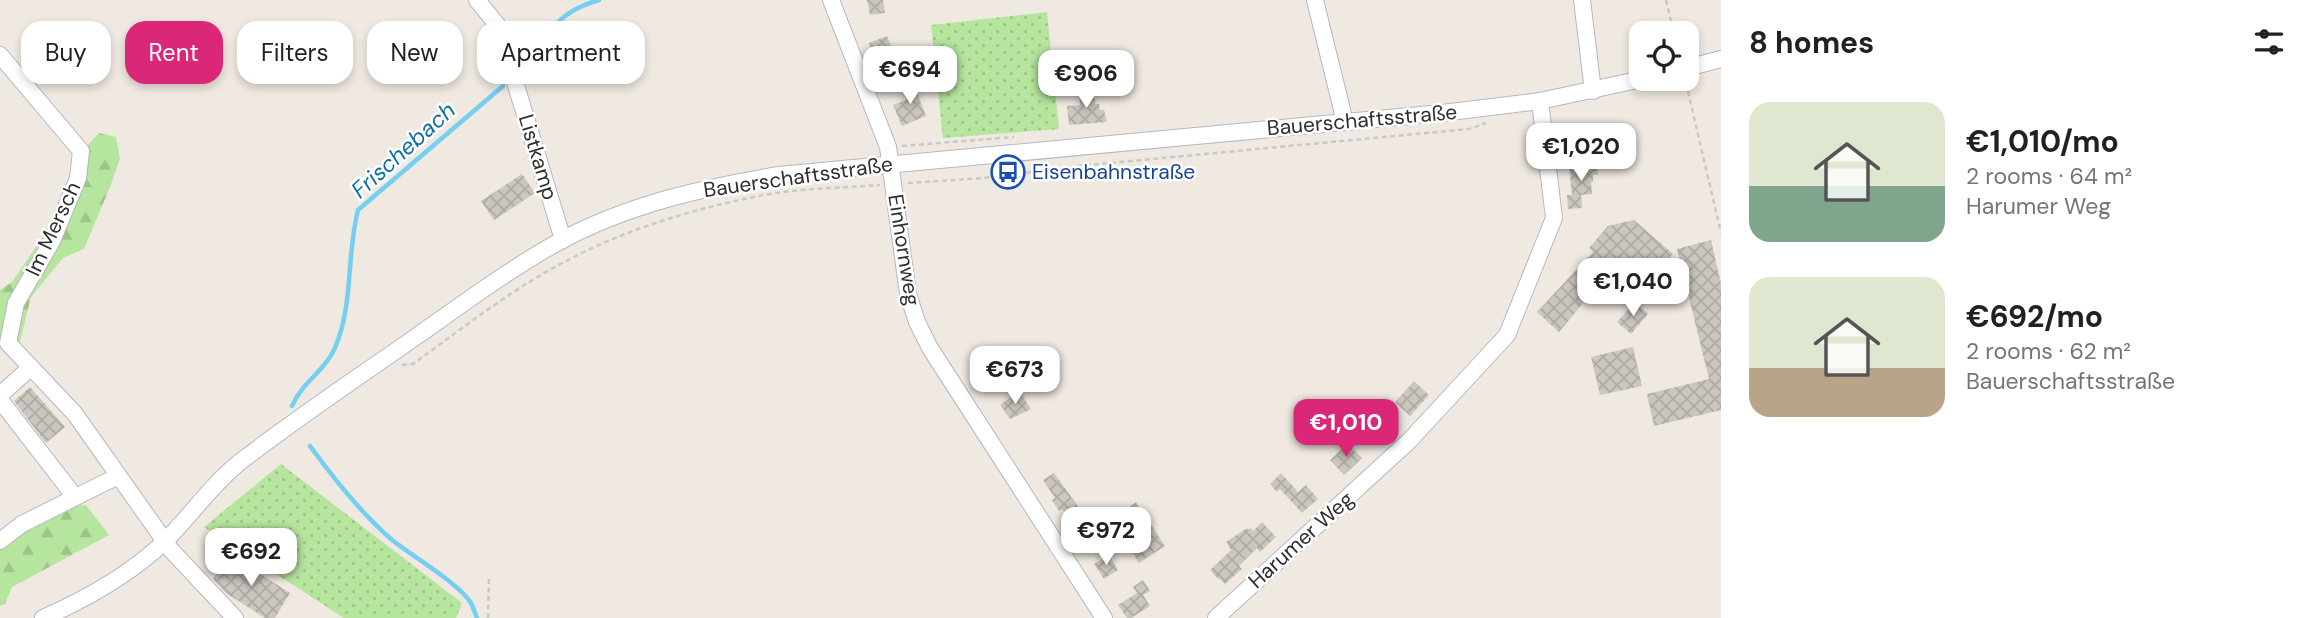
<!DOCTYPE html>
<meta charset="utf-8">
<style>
body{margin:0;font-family:"DM Sans",sans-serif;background:#f2f2f2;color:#202124;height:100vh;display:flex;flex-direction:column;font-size:26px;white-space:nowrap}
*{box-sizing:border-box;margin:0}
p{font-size:23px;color:#757577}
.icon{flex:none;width:38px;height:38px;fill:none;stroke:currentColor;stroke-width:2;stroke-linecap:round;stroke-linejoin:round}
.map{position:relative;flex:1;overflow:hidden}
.drawer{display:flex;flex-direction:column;background:#fff;width:595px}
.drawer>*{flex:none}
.guide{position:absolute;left:21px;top:21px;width:665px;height:63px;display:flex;gap:14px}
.controls{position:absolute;left:1629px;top:21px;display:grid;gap:14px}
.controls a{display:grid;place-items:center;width:70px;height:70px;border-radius:14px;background:#fff;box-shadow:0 4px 10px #0003;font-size:35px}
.price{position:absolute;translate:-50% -60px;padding:0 16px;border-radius:14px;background:#fff;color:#222;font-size:23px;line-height:46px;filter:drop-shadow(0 2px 4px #0008)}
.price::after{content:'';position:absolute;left:50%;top:42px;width:21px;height:16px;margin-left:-10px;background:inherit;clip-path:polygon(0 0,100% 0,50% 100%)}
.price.on{background:#db2777;color:#fff}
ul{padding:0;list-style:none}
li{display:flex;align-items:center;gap:21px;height:175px;padding:0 28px}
li span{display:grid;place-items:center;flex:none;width:196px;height:140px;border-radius:21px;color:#555}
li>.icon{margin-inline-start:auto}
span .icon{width:84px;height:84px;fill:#fffc;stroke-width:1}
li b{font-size:30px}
h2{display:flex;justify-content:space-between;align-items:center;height:84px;padding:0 28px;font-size:30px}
.chip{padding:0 24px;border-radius:21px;background:#fff;box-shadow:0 4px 10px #0003;font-size:24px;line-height:63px}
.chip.on{background:#db2777;color:#fff}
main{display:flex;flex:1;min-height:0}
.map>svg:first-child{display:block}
.grass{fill:url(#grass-dots)}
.forest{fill:url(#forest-firs)}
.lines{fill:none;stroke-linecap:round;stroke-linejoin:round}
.stream{stroke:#75cff0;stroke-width:4.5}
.building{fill:url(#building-cross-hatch)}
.minor-casing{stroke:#b4b7c1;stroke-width:18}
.path{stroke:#c9c9c9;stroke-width:2.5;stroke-dasharray:5 3.5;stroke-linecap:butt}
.minor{stroke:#fff;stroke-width:16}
.labels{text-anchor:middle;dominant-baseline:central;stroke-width:5;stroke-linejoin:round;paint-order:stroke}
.street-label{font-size:21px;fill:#2e2e2e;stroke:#fff}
.transit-label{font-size:21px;fill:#164399;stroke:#fff;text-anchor:start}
.water-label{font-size:23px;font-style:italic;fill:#0d6fa3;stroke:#fff}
</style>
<main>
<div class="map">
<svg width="1721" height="618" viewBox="0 0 1721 618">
<defs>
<pattern id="grass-dots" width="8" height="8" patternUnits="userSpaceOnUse" patternTransform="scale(1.75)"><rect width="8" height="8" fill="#b6e59e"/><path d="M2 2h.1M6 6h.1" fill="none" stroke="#9dc588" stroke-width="1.8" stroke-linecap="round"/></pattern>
<pattern id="forest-firs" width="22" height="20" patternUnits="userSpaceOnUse" patternTransform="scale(1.75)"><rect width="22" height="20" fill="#b6e59e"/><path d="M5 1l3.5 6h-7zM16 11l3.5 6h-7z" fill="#9dc588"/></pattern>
<pattern id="building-cross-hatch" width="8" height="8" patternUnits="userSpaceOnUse" patternTransform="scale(1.75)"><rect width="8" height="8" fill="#cbc7bf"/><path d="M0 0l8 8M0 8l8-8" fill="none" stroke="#afaba4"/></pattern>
</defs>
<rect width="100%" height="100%" fill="#efe9e1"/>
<g class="grass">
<polygon points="1047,12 1059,129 943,138 931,25"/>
<polygon points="281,464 462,603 456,618 344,618 204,527"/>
</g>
<g class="forest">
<polygon points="99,133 116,137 120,159 110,187 84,249 63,258 31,297 19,346 0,336 0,290 12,282 82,179 86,147"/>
<polygon points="86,505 109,535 12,587 5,604 0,606 0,545 62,507"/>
</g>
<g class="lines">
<g class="stream">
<path d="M526 75 544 67C549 55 547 39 553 29 563 13 582 5 599 0"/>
<path d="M292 406C303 381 323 373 334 350 354 306 346 256 358 210L503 86"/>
<path d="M310 446C334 479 360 512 391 539 410 555 460 584 471 603 473 607 475 613 477 618"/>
</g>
</g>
<g class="building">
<polygon points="867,0 883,0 885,13 870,15"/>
<polygon points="887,36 900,67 880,75 869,43"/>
<polygon points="913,82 926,116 902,126 893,105 906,100 902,87"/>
<polygon points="1093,89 1095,104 1099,104 1100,110 1104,110 1107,122 1069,125 1067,106 1080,105 1079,90"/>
<polygon points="1597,163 1598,175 1593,175 1593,182 1591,182 1592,194 1581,195 1582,208 1568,209 1567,195 1572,195 1569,165"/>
<polygon points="522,174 535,193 494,220 481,201"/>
<polygon points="1634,220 1673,254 1639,292 1621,276 1602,297 1594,290 1559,332 1537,312 1593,252 1589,248 1608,226"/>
<polygon points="1711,240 1721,284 1721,410 1654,426 1647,394 1709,379 1677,249"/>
<polygon points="1635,302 1648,314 1631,334 1617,322"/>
<polygon points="1633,347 1642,386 1600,395 1591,357"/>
<polygon points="1414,381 1429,395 1410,416 1395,402"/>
<polygon points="30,387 65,427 46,443 14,401"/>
<polygon points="1019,391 1031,409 1010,419 1000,405"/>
<polygon points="1338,423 1346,432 1334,443 1326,434"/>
<polygon points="1348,444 1362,458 1344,475 1330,460"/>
<polygon points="1054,473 1080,509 1067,517 1062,509 1059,511 1052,500 1055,498 1043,480"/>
<polygon points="1281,473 1298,492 1306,485 1318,499 1302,513 1280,489 1277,492 1270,484"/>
<polygon points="1136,502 1165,546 1139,563 1123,539 1100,553 1091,536 1112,523 1111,521"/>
<polygon points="1262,522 1276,537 1260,552 1257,548 1239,566 1242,569 1225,584 1219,578 1218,579 1210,570 1231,550 1226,542 1247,528 1248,530 1251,528 1253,531"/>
<polygon points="229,554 290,593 275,618 265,618 226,593 213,579"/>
<polygon points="1109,555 1118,570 1104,579 1094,564"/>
<polygon points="1143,580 1150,591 1143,595 1150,606 1131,618 1127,618 1118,605 1137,593 1133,587"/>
</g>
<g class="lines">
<defs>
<g id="minor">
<polyline points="477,0 498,26 563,240"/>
<polyline points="831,0 888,147 908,294 917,322 930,348 1104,618"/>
<polyline points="1315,0 1345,122"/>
<polyline points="1582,0 1593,91"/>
<polyline points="0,55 81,151 78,178 52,241 16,303 8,343 75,414 171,550 235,618"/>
<polyline points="1687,68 1721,59"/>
<polyline points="0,395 31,367"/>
<polyline points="0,400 75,497"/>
<polyline points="0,541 22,524 118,476"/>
<path d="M43 618C86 599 129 575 163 543 190 517 210 486 240 462 297 418 357 378 417 336 464 303 511 268 562 240 630 204 705 187 779 175L1442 113 1540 101 1642 79"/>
<polyline points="1216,618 1409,441 1507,335 1554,218 1540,101"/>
</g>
</defs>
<use href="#minor" class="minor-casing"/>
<g class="path">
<polyline points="1666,0 1674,33"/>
<polyline points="1686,83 1721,233"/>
<polyline points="1653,88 1681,82"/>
<polyline points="902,146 1014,137"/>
<polyline points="908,183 984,178 1078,166 1469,129 1486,123"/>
<path d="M402 365 413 364C464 327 516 286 572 258 632 227 697 208 764 195 801 188 842 188 880 185"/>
<polyline points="488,618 489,579"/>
</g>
<use href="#minor" class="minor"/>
</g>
<defs>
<symbol id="bus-ring" viewBox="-11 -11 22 22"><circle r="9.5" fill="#fff" stroke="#1a4fb4" stroke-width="1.5"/><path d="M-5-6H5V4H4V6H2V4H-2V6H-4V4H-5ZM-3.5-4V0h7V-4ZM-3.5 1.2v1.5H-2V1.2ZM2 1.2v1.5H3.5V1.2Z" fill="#1a4fb4"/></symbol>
</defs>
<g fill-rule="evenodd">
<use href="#bus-ring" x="989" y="153" width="38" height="38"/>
</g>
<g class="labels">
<g class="street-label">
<text transform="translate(1362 120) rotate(-5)">Bauerschaftsstraße</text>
<text transform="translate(538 157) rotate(73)">Listkamp</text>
<text transform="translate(798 177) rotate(-8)">Bauerschaftsstraße</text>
<text transform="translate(53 229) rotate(-65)">Im Mersch</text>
<text transform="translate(904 250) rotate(81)">Einhornweg</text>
<text transform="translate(1301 540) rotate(-42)">Harumer Weg</text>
</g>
<g class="transit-label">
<text x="1032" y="172">Eisenbahnstraße</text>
</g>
<g class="water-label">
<text transform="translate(403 150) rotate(-42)">Frischebach</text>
</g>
</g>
</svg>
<div class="controls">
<a><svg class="icon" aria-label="locate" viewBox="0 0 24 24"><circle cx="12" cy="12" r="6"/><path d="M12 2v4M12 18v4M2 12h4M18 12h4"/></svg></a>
</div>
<b class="price" style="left:910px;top:106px">€694</b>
<b class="price" style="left:1086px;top:110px">€906</b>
<b class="price" style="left:1581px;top:183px">€1,020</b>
<b class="price" style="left:1633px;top:318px">€1,040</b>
<b class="price" style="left:1015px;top:406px">€673</b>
<b class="price on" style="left:1346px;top:459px">€1,010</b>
<b class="price" style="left:1106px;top:567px">€972</b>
<b class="price" style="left:251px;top:588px">€692</b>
<div class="guide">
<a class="chip">Buy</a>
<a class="chip on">Rent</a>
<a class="chip">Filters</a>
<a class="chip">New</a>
<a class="chip">Apartment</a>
</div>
</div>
<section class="drawer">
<h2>8 homes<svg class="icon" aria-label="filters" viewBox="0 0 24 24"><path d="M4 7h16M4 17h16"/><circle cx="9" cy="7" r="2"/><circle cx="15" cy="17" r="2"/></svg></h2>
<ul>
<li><span style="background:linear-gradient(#dfe7d0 60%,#7fa58c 0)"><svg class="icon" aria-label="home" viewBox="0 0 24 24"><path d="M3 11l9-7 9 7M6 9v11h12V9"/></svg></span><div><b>€1,010/mo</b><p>2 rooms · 64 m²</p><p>Harumer Weg</p></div></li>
<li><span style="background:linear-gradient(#dfe7d0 65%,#b9a48a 0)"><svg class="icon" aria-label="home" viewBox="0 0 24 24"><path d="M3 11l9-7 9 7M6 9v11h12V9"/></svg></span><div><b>€692/mo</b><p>2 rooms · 62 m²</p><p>Bauerschaftsstraße</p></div></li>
</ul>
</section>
</main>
